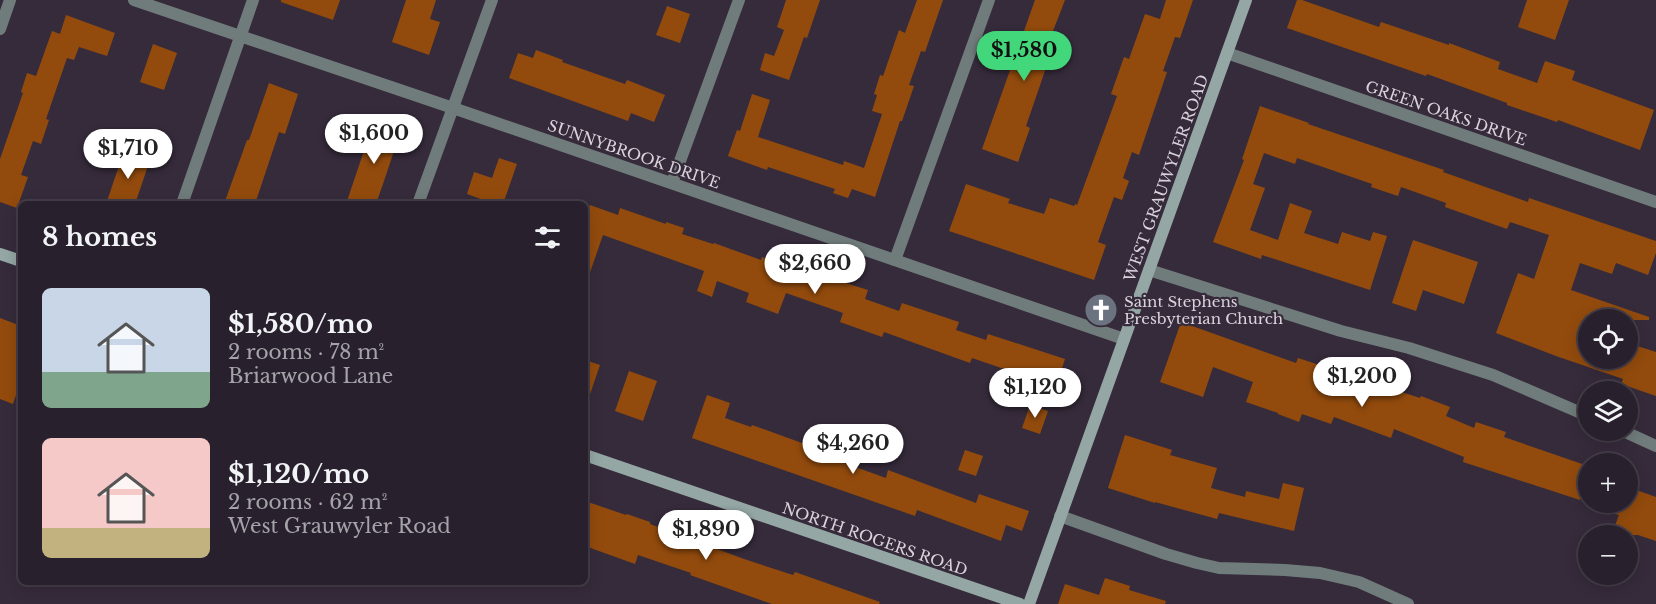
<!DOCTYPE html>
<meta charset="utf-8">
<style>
body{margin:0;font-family:"Libre Baskerville",serif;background:#302834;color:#f1f3f6;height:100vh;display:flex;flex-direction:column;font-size:22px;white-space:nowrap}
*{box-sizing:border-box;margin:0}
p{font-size:20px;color:#a5a3a9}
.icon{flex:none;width:33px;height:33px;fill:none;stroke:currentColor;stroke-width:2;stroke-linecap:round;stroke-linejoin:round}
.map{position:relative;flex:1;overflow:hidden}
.side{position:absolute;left:18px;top:201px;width:570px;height:384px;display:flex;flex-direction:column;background:#28202c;border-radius:9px;box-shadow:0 3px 15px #0003,0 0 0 2px #443e48}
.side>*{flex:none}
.tools{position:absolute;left:1578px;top:309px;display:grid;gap:12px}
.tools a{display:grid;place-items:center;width:60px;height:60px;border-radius:50%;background:#28202c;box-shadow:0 3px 15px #0003,0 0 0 2px #443e48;font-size:30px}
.price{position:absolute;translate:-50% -51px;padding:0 14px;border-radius:21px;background:#fff;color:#222;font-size:20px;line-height:39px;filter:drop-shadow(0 2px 3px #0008)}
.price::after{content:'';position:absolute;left:50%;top:36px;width:18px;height:14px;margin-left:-9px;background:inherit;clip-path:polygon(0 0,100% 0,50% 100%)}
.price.on{background:#43d77b;color:#111}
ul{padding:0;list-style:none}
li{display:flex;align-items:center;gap:18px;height:150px;padding:0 24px}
li span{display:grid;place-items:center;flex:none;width:168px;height:120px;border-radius:9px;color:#555}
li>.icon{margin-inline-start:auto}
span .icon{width:72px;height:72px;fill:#fffc;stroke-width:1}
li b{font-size:26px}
h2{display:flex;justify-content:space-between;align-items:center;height:72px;padding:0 24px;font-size:26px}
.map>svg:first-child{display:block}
.building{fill:#934b0d}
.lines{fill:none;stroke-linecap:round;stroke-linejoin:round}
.street{stroke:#707c7b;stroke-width:12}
.secondary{stroke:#94a7a5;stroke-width:12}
.labels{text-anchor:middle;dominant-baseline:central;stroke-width:4.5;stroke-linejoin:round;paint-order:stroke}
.street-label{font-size:15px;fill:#d9d2dc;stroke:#362b3b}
.poi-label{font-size:15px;fill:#d9d2dc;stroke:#362b3b;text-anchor:start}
</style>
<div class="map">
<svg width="1656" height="604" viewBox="0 0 1656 604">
<rect width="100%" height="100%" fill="#362b3b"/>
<g class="building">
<polygon points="281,0 340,0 333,20 281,2"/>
<polygon points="406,0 436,0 430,19 440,22 429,55 392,42"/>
<polygon points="786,0 820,0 807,38 804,37 789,80 760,70 765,53 774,56 784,30 777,27"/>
<polygon points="917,0 943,0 925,52 921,51 909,85 914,86 902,121 900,121 875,197 852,189 848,198 833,193 835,189 768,167 767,170 728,156 737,130 740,131 752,94 770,100 758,137 843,165 844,161 864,168 882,114 872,111 877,95 874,94 880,75 883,76 899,30 905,33"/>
<polygon points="1035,0 1065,0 1053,31 1058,33 1026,126 1030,128 1018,162 982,149"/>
<polygon points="1166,0 1193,0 1180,38 1175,37 1163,71 1167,72 1139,155 1132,152 1123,178 1129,181 1122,200 1114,197 1098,242 1106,245 1094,280 949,231 966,184 1010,199 1008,203 1044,214 1050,198 1074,206 1075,204 1077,205 1117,96 1111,94 1124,57 1129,59 1145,14 1160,19"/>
<polygon points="1297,0 1302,0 1379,27 1381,22 1449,45 1449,43 1500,62 1498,69 1537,83 1545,61 1575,71 1572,80 1654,110 1640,150 1558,120 1557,122 1507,105 1507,103 1427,74 1426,76 1287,28"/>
<polygon points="1527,0 1569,0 1555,40 1518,27"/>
<polygon points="667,6 690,14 680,43 656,35"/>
<polygon points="66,15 115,33 107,56 79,47 74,60 67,58 46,119 49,120 41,144 33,141 21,175 28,177 17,208 0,202 0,159 23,93 21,92 27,73 36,76 52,31 60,34"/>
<polygon points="153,44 177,53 164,90 140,82"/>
<polygon points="536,50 563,60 562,62 625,84 627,80 665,95 654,122 631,113 628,121 509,78 518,53 533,58"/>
<polygon points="269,83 298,94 285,134 279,132 255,204 224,204 247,140 249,140"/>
<polygon points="1260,106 1309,123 1308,124 1444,170 1443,172 1528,202 1529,198 1656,241 1656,253 1648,275 1616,263 1612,274 1580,263 1571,290 1649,317 1649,320 1588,320 1588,358 1628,358 1628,343 1656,352 1656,396 1621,384 1623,379 1556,356 1496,333 1518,273 1534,279 1549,235 1510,222 1507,229 1445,207 1446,203 1401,187 1398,196 1371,187 1372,184 1297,158 1295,164 1264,153 1253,184 1265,188 1250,230 1278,240 1290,203 1312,211 1304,233 1338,244 1342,232 1370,241 1373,232 1387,236 1370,290 1262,255 1261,259 1213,242 1244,160 1242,159"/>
<polygon points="374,121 401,130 383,184 376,204 346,204"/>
<polygon points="124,151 150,160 135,204 106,204"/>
<polygon points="499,158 517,164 503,204 494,204 467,194 474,172 492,178"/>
<polygon points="590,205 618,215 620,208 666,224 666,222 684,228 682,234 713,244 714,243 761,260 762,257 806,273 807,271 868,290 865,299 899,311 902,303 959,322 956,330 986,340 988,334 1065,359 1056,387 1045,383 1041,395 1018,387 1022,375 972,358 970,363 884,332 882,337 840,322 843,313 786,293 778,314 746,302 749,293 717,281 712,297 697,291 704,271 603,235 587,281 585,280 585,219"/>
<polygon points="1413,240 1478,262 1464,304 1423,290 1416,311 1392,303"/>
<polygon points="0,318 21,326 21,380 13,404 0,399"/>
<polygon points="1181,322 1296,363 1298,358 1420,398 1421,396 1450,407 1446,416 1474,428 1476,422 1506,432 1504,437 1588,466 1588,475 1580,500 1463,462 1464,457 1394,429 1391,438 1334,417 1331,424 1302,414 1299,422 1278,414 1278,413 1246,402 1253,382 1213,367 1203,397 1160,382"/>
<polygon points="585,360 600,365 587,403 585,402"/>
<polygon points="629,371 657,381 643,421 615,411"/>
<polygon points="707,395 730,403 725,418 751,427 752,425 813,447 815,439 837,446 833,459 886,478 888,470 976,503 979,494 1029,511 1022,531 1006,525 1001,541 917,510 915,516 692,438"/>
<polygon points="1030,405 1048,411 1040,434 1022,428"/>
<polygon points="1125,435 1172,450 1170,455 1217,468 1211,488 1245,497 1246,491 1279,499 1283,483 1304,488 1294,531 1219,513 1217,519 1155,502 1155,503 1108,488"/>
<polygon points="965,450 983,456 976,476 958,470"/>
<polygon points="1628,487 1656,497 1656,541 1638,535 1611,536 1619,515 1589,505 1589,502 1628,502"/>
<polygon points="585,501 626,515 627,514 650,522 650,524 744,559 793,575 795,572 880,602 879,604 772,604 690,575 691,573 638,555 635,564 585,546"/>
<polygon points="1105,578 1130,586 1129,590 1166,601 1165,604 1058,604 1065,584 1099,595"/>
</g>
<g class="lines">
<g class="street">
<polyline points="134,0 453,108 1124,339"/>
<polyline points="0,29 10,0"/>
<polyline points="1227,53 1656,202"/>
<polyline points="672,183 739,0"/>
<polyline points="182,204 253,0"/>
<polyline points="418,204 492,0"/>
<polyline points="895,260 989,0"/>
<polyline points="1149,270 1341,331 1409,348 1493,375 1588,416"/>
<polyline points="1621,430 1656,446"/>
<polyline points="1060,516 1166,554 1197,563 1219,568 1285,570 1320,573 1359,582 1408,604"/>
</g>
<g class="secondary">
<polyline points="0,254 21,261"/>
<polyline points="585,455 1020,604"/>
<polyline points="1029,604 1246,0"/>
</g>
</g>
<defs>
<symbol id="church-disc" viewBox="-11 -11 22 22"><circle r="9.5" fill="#6b7280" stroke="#362b3b"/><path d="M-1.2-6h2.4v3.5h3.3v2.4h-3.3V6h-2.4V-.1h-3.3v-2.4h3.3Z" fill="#fff"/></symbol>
</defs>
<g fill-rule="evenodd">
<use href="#church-disc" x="1082" y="291" width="38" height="38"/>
</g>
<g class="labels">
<g class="street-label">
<text transform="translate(1446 113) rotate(19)">GREEN OAKS DRIVE</text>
<text transform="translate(634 154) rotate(19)">SUNNYBROOK DRIVE</text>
<text transform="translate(1166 178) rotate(-70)">WEST GRAUWYLER ROAD</text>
<text transform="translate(875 539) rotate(19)">NORTH ROGERS ROAD</text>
</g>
<g class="poi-label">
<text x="1124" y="301">Saint Stephens<tspan x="1124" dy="17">Presbyterian Church</tspan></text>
</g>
</g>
</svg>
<div class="tools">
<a><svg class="icon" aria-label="locate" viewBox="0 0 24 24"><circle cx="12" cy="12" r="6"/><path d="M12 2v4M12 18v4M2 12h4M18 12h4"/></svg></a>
<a><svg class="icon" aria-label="layers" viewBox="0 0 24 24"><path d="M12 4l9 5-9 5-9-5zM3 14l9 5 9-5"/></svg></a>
<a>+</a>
<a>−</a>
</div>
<b class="price on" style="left:1024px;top:82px">$1,580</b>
<b class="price" style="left:374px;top:165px">$1,600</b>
<b class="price" style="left:128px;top:180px">$1,710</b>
<b class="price" style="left:815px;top:295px">$2,660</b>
<b class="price" style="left:1362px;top:408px">$1,200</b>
<b class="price" style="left:1035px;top:419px">$1,120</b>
<b class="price" style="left:853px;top:475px">$4,260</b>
<b class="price" style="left:706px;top:561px">$1,890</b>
<section class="side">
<h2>8 homes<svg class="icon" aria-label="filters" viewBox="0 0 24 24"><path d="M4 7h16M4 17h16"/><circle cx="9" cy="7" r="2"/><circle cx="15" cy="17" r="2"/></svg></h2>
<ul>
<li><span style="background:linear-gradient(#c9d6e8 70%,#7fa58c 0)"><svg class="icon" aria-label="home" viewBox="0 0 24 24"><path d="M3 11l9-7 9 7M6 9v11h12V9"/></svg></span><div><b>$1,580/mo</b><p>2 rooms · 78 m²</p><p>Briarwood Lane</p></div></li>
<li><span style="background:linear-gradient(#f6c9c9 75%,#c2b280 0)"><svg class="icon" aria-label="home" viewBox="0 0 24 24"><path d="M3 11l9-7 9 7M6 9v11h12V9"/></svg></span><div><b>$1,120/mo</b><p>2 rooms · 62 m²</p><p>West Grauwyler Road</p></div></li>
</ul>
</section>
</div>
